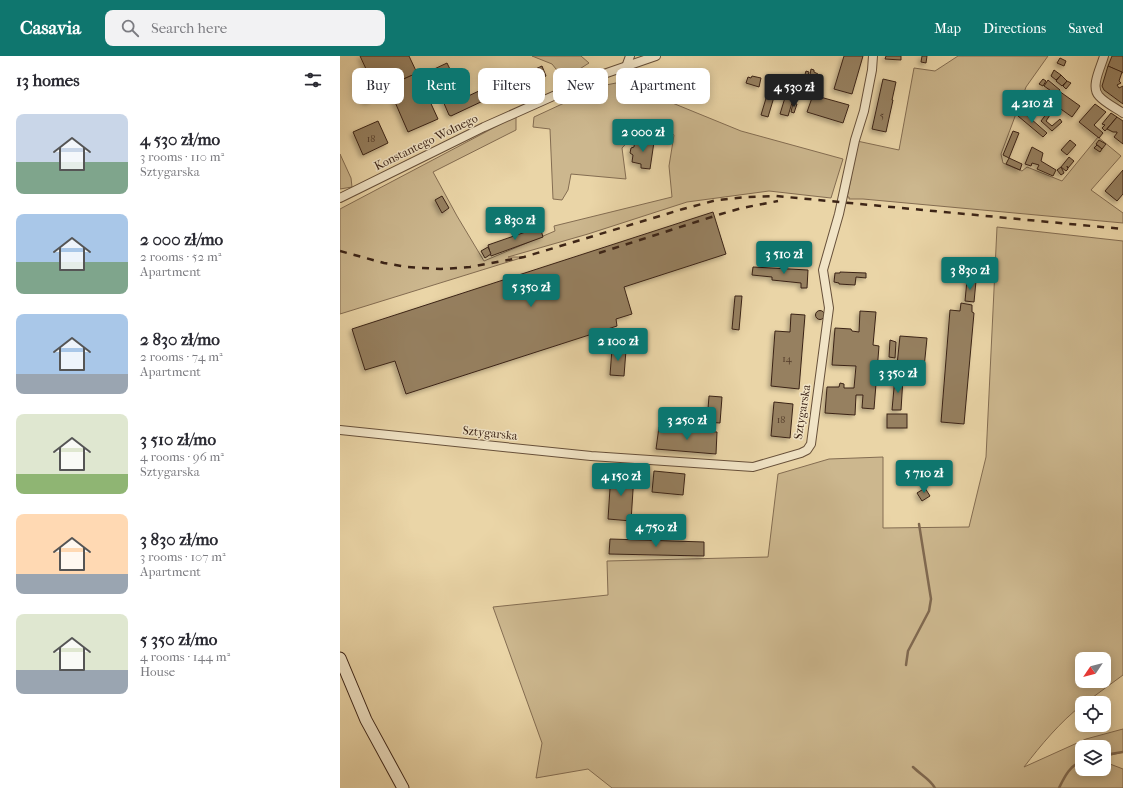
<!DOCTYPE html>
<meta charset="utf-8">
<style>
body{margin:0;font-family:"IM FELL French Canon",serif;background:#f2f2f3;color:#2b2b33;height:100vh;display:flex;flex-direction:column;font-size:15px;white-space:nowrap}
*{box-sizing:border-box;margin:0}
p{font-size:13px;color:#7c7c81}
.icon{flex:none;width:22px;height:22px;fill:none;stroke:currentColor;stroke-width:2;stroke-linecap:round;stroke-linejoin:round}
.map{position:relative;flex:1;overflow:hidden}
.drawer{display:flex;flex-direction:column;background:#fff;width:340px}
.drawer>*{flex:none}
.banner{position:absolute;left:12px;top:12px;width:380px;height:36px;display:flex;gap:8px}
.needle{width:26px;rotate:235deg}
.buttons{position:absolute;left:735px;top:596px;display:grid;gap:8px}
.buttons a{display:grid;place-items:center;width:36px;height:36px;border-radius:8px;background:#fff;box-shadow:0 2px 10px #0003;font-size:20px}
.price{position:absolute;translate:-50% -34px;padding:0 9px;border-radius:4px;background:#0f766e;color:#fff;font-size:13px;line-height:26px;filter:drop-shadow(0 1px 2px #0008)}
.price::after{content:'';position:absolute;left:50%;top:24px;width:12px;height:9px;margin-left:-6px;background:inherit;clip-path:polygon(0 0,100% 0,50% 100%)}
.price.active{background:#222;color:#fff}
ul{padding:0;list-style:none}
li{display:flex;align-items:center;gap:12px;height:100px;padding:0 16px}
li span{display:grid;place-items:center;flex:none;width:112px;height:80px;border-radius:8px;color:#555}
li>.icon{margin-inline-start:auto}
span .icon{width:48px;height:48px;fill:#fffc;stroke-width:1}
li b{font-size:17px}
h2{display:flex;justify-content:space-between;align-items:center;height:48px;padding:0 16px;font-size:17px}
.chip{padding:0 14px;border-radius:8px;background:#fff;box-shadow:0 2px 10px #0003;font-size:14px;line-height:36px}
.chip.active{background:#0f766e;color:#fff}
header{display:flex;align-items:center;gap:24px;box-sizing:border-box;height:56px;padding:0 20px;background:#0f766e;color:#fff}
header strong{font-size:19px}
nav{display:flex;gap:22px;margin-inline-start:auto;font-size:14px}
.search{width:280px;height:36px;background:#f2f2f3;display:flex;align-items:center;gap:10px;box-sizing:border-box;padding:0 14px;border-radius:8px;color:#7c7c81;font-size:15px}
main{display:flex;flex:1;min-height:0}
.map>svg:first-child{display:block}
.green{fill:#ccb78e;stroke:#846d52;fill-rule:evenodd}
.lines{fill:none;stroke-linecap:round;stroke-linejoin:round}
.stream{stroke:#806950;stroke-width:2.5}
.building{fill:#968061;stroke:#3b2316;filter:url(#shadow)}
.street-casing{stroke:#67503a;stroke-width:10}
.secondary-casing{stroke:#3b2316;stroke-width:13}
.street{stroke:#f1e4c6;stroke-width:8}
.secondary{stroke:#f1e4c6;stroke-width:11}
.rail{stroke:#3b2316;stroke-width:2.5;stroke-dasharray:7 7;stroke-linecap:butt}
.labels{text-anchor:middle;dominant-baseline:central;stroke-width:3;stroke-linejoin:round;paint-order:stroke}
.number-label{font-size:10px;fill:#523a29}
.street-label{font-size:12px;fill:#3b2316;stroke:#f1e4c6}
</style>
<header>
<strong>Casavia</strong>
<div class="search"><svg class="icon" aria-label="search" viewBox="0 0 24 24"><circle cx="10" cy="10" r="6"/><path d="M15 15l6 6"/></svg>Search here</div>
<nav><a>Map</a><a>Directions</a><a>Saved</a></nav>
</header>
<main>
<section class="drawer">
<h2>13 homes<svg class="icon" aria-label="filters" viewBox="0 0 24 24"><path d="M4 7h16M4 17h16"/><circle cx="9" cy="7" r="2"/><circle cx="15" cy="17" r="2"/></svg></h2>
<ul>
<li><span style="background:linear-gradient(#c9d6e8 60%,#7fa58c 0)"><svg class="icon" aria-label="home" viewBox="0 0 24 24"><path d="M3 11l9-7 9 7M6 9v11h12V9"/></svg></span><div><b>4 530 zł/mo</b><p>3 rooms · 110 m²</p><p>Sztygarska</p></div></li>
<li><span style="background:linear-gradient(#a9c7e8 60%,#7fa58c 0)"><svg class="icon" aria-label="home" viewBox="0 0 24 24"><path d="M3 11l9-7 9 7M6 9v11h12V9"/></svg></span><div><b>2 000 zł/mo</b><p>2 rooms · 52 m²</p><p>Apartment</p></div></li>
<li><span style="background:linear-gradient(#a9c7e8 75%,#9aa5b1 0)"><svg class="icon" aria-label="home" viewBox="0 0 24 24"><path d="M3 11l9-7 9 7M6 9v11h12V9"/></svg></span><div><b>2 830 zł/mo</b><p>2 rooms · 74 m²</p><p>Apartment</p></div></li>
<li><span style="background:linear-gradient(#dfe7d0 75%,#8fb573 0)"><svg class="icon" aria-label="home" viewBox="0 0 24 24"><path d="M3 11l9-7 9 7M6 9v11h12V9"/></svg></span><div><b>3 510 zł/mo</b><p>4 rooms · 96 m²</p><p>Sztygarska</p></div></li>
<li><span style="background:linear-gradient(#ffd9b3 75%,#9aa5b1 0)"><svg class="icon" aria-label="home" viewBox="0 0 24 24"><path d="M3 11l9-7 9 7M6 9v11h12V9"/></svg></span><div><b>3 830 zł/mo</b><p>3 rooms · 107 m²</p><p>Apartment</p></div></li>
<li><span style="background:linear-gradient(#dfe7d0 70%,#9aa5b1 0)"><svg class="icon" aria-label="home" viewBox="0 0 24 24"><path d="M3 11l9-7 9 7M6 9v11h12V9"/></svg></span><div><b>5 350 zł/mo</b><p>4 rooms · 144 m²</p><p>House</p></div></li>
</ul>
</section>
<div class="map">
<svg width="783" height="732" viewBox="0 0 783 732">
<defs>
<filter id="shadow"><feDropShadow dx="-2.5" dy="2.5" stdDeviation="2" flood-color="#0004"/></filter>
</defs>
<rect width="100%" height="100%" fill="#ead5a7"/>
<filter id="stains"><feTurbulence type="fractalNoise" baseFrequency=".005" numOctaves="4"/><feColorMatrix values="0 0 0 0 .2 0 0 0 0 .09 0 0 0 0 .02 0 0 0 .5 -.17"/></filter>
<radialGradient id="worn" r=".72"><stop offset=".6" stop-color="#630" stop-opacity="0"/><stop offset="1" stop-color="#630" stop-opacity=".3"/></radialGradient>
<g class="green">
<polygon points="192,0 241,0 249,7 224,23 212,8"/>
<polygon points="618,0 708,0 686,31 661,98 663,107 682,115 687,111 722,125 758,81 781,100 751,134 783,157 783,167 523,143 509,143 509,141 507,141 511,123 508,116 517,85 559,94 574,12 595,15"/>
<polygon points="281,26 401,75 503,103 491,142 429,135 347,146 248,178 168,201 184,201 0,258 0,153 176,60 176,74 93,116 117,160 144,205 215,175 214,170 332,141 329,110 334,79 326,72 310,71 300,73 282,92 286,123 231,118 228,134 222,144 213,143 210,73 193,71 194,61 261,30"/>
<polygon points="0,98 11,122 12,131 0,133"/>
<path d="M657 171 783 185V619L745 647H742V649C720 666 701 689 684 711L746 683 783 673V696L764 701V691H742V713H764V708H770L783 713V732H272L248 713 196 722 202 687 153 551 268 539 267 505 428 501 438 418 489 403 543 401V472L629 471 646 401ZM742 603H764V625H742Z"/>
</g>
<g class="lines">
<g class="stream">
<polyline points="566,609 568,595 589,555 591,543 579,468"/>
<polyline points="764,699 783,696"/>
<path d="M573 711C581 719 590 723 595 732"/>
<path d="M719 732C724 722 730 709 742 705"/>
</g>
</g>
<g class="building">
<polygon points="20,0 69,0 77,17 48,30 51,38 40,43"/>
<polygon points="504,0 523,0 512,38 494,33"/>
<polygon points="546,0 561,0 561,4 545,3"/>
<polygon points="582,0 587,0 586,7 581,6"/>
<polygon points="772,0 783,0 783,17 768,10"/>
<polygon points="720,2 726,5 724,10 717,7"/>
<polygon points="107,7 124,42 141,34 145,44 111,60 109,59 90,15"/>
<polygon points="202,10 206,20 176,34 171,24"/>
<polygon points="768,10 782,16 779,25 781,27 777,29 779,32 783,30 783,48 764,34 762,30"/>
<polygon points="471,13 474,14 474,16 478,18 477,24 472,23 473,20 470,19"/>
<polygon points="714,14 721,19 716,24 711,20"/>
<polygon points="466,15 469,16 467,23 464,22"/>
<polygon points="77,17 98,63 68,76 48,30"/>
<polygon points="721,19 727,25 722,30 716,25"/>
<polygon points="412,20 421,22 419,31 406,27 408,21 411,22"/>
<polygon points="457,22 463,24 461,32 455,30"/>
<polygon points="543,23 556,26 552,44 553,44 546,76 532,73"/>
<polygon points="703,23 706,25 703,30 699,28"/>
<polygon points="708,24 720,34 717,39 704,30"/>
<polygon points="727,25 731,27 726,33 723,30"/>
<polygon points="430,29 437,31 428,61 421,59"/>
<polygon points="26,30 32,44 26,46 19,33"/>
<polygon points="447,35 455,37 448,60 440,58"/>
<polygon points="719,35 740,50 732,61 711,46"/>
<polygon points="473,39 509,49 503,67 467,56"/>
<polygon points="453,47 457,48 454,57 451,56"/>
<polygon points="755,48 766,56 754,69 763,77 759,82 739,66"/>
<polygon points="682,55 707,77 703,81 678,60"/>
<polygon points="707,57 710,59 706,65 712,70 720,63 722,66 712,75 701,65"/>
<polygon points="771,57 777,61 765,75 762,72 765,69 762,68"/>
<polygon points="777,61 783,65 783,88 774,81 777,77 777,76 773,76 767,73"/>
<polygon points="38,65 48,87 23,99 13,76"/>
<polygon points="673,75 679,77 669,102 663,99"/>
<polygon points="295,84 314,86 310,113 301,112 301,108 292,106 293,99 290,97 291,92 294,91"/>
<polygon points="730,84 736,89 727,99 721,94"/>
<polygon points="759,84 766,88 762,93 756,88"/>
<polygon points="757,89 762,93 760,96 754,92"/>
<polygon points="692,91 703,97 701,105 716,114 713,120 697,113 699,109 692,107 691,110 685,108"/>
<polygon points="729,101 734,105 728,112 727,110 728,113 726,115 721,111"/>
<polygon points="669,102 682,108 680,114 666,108"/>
<polygon points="721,111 724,117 721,119 717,114"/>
<polygon points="783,114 783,138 777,145 765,135"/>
<polygon points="102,140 109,152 102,157 95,144"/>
<polygon points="373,156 386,198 284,231 292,258 276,263 277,270 66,338 55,305 25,314 12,273"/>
<polygon points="200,171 203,181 151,200 148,189"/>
<polygon points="148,191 151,198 145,202 141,195"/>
<polygon points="413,211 468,214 467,232 461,232 461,227 432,224 432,221 412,219"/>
<polygon points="500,216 526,217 526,222 516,221 515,229 499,228 499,227 494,226 495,217 500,217"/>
<polygon points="627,224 636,225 634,246 625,245"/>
<polygon points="395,240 402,240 399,274 392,273"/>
<polygon points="621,247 632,249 632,256 634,257 624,368 601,366 610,254 620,255"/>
<circle cx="480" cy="259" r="4.5"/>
<polygon points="520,255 536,256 533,289 539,290 534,353 522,352 523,339 516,339 515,359 485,357 487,331 499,331 500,327 504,328 504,332 514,332 516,310 492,309 495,272 511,273 512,275 519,276"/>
<polygon points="451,258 465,259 459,333 431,330 435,275 450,276"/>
<polygon points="560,280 587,282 583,322 556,319"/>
<polygon points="550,284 556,286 555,302 549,301"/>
<polygon points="272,293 286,294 284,320 270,319"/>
<polygon points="555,321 563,322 561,354 552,354"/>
<polygon points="369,340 382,341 380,367 367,366"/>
<polygon points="434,346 453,348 450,382 431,380"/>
<rect x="547" y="358" width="20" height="14"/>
<polygon points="319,371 377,376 376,398 316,393"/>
<polygon points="260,410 268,411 267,423 260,422"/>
<polygon points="314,415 345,418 343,439 312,436"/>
<polygon points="271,417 294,419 291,465 268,463"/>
<polygon points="585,432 590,440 582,445 577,437"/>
<polygon points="270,483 364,486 364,500 269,498"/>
</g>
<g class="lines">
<defs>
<g id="street">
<path d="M764 0C761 11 750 31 759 40 765 47 776 52 783 57"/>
<polyline points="286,11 290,0"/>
<polyline points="0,142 144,71 258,20 316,0"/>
<polyline points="0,374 251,400 413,411 461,397 467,394 471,388 489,252 483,214 499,158 515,84 524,55 532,14 533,0"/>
</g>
<polyline id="secondary" points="0,602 26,664 63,732"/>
</defs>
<use href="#street" class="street-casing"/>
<use href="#secondary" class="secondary-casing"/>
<use href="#street" class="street"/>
<use href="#secondary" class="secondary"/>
<g class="rail">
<polyline points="0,195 44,207 67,211 101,213 130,211 184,201 343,153 377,144 408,141 436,140 783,173"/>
<polyline points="259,197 381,158 402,152 438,145"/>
</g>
</g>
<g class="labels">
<g class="number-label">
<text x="542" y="60">5</text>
<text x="31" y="83">18</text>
<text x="447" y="303">14</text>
<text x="441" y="364">18</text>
</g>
<g class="street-label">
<text transform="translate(86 86) rotate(-26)">Konstantego Wolnego</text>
<text transform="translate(462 356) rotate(-81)">Sztygarska</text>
<text transform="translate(150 377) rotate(6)">Sztygarska</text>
</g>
</g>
<rect width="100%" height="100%" filter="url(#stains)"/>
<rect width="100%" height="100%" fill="url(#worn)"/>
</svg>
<div class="buttons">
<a><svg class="needle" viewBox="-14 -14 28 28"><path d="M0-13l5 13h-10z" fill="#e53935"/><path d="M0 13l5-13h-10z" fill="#7c7c81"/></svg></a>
<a><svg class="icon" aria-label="locate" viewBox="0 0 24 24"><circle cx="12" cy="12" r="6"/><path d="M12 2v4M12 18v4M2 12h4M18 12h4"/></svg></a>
<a><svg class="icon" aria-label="layers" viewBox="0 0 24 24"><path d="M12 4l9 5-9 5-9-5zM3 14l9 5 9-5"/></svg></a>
</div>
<b class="price active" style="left:454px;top:52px">4 530 zł</b>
<b class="price" style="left:692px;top:68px">4 210 zł</b>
<b class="price" style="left:303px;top:97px">2 000 zł</b>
<b class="price" style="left:175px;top:185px">2 830 zł</b>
<b class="price" style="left:444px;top:219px">3 510 zł</b>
<b class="price" style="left:630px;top:235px">3 830 zł</b>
<b class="price" style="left:191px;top:252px">5 350 zł</b>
<b class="price" style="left:278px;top:306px">2 100 zł</b>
<b class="price" style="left:558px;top:338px">3 350 zł</b>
<b class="price" style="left:347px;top:385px">3 250 zł</b>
<b class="price" style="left:584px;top:438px">5 710 zł</b>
<b class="price" style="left:281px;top:441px">4 150 zł</b>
<b class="price" style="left:316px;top:492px">4 750 zł</b>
<div class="banner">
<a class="chip">Buy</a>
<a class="chip active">Rent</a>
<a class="chip">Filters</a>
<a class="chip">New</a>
<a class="chip">Apartment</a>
</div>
</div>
</main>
